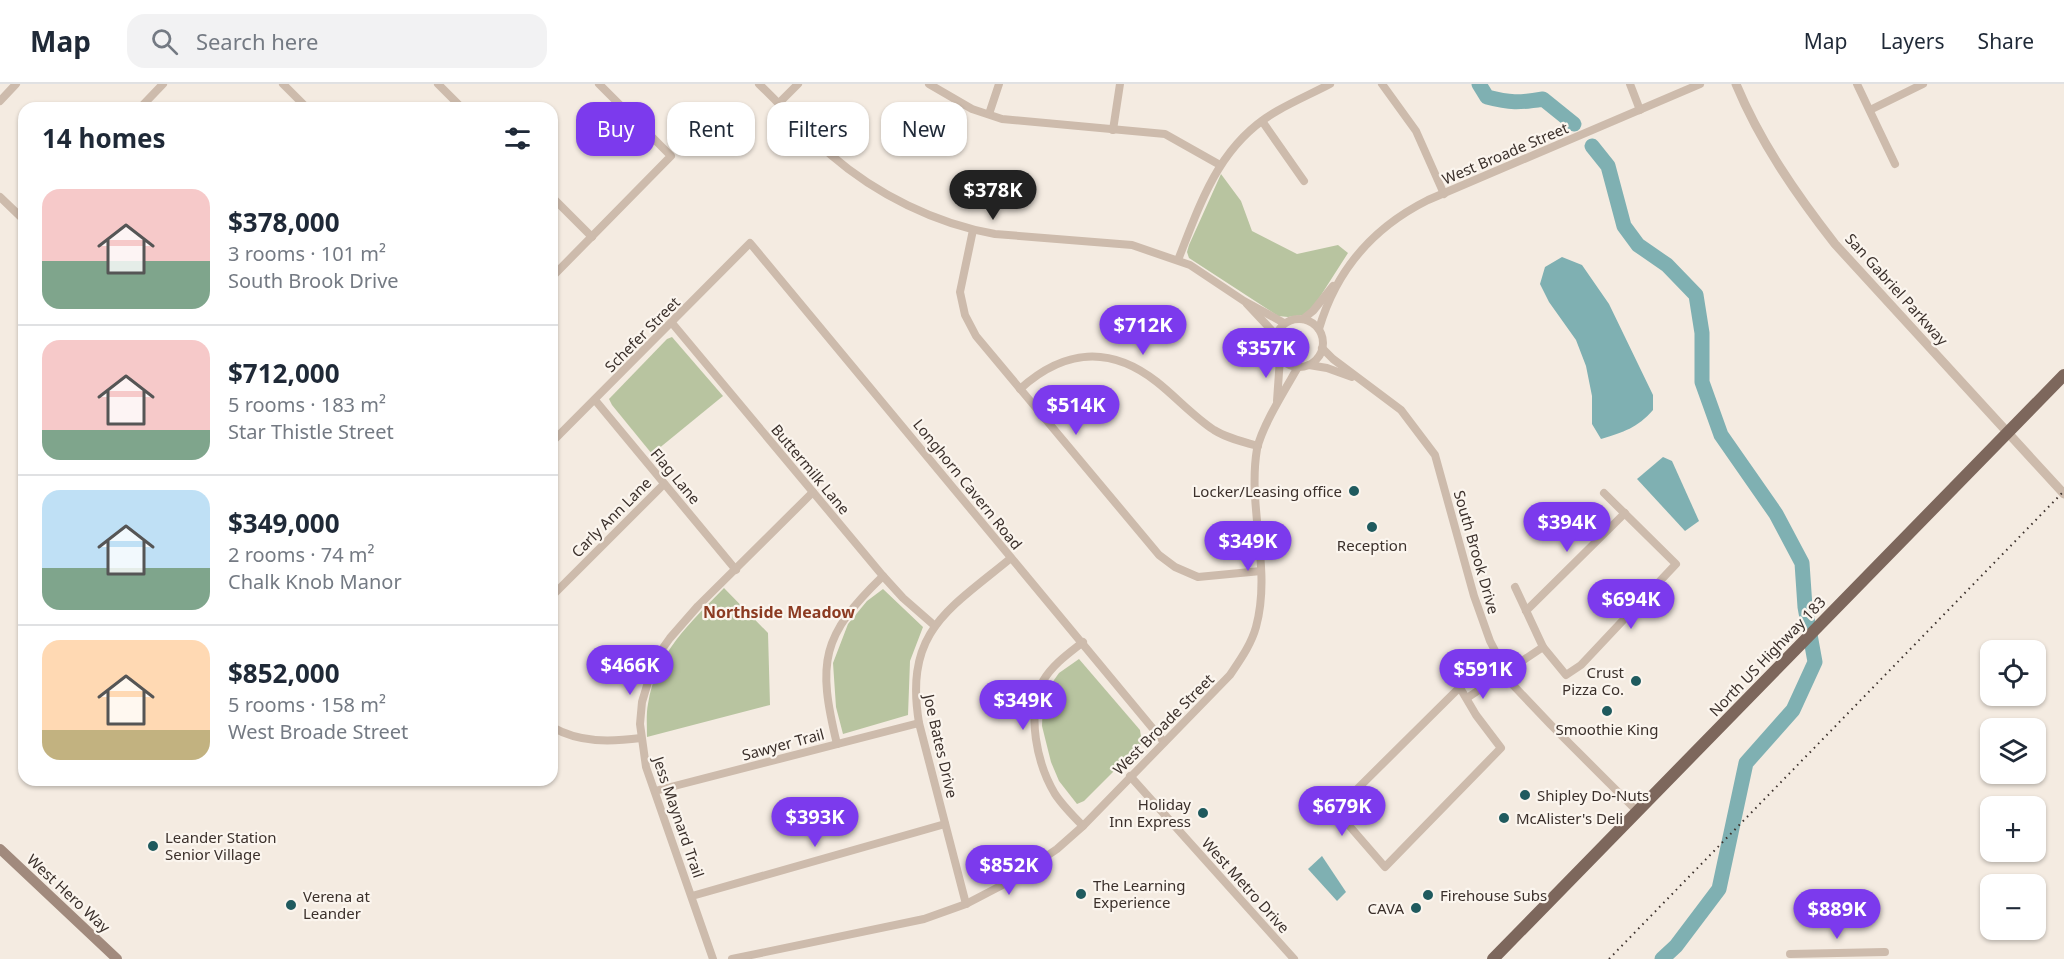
<!DOCTYPE html>
<meta charset="utf-8">
<style>
body{margin:0;font-family:"Noto Sans",sans-serif;background:#f2f2f3;color:#1f2937;height:100vh;display:flex;flex-direction:column;font-size:22px;white-space:nowrap}
*{box-sizing:border-box;margin:0}
p{font-size:20px;color:#747a83}
.icon{flex:none;width:33px;height:33px;fill:none;stroke:currentColor;stroke-width:2;stroke-linecap:round;stroke-linejoin:round}
.map{position:relative;flex:1;overflow:hidden}
.side{position:absolute;left:18px;top:18px;width:540px;height:684px;display:flex;flex-direction:column;background:#fff;border-radius:18px;box-shadow:0 2px 4px #0004}
.side>*{flex:none}
.banner{position:absolute;left:576px;top:18px;width:570px;height:54px;display:flex;gap:12px}
.tools{position:absolute;left:1980px;top:556px;display:grid;gap:12px}
.tools a{display:grid;place-items:center;width:66px;height:66px;border-radius:12px;background:#fff;box-shadow:0 2px 4px #0004;font-size:30px}
.price{position:absolute;translate:-50% -51px;padding:0 14px;border-radius:21px;background:#7c3aed;color:#fff;font-size:20px;line-height:39px;filter:drop-shadow(0 2px 3px #0008)}
.price::after{content:'';position:absolute;left:50%;top:36px;width:18px;height:14px;margin-left:-9px;background:inherit;clip-path:polygon(0 0,100% 0,50% 100%)}
.price.active{background:#222;color:#fff}
ul{padding:0;list-style:none}
li{display:flex;align-items:center;gap:18px;height:150px;padding:0 24px}
li+li{border-top:2px solid #e0e1e3}
li span{display:grid;place-items:center;flex:none;width:168px;height:120px;border-radius:18px;color:#555}
li>.icon{margin-inline-start:auto}
span .icon{width:72px;height:72px;fill:#fffc;stroke-width:1}
li b{font-size:26px}
h2{display:flex;justify-content:space-between;align-items:center;height:72px;padding:0 24px;font-size:26px}
.tag{padding:0 21px;border-radius:18px;background:#fff;box-shadow:0 2px 4px #0004;font-size:21px;line-height:54px}
.tag.active{background:#7c3aed;color:#fff}
header{display:flex;align-items:center;gap:36px;box-sizing:border-box;height:84px;padding:0 30px;background:#fff;border-bottom:2px solid #e0e1e3}
header strong{font-size:28px}
nav{display:flex;gap:33px;margin-inline-start:auto;font-size:21px}
.search{width:420px;height:54px;background:#f2f2f3;display:flex;align-items:center;gap:15px;box-sizing:border-box;padding:0 21px;border-radius:18px;color:#747a83;font-size:22px}
.map>svg:first-child{display:block}
.green{fill:#b8c4a0}
.water{fill:#7fb0b2}
.lines{fill:none;stroke-linecap:round;stroke-linejoin:round}
.river{stroke:#7fb0b2;stroke-width:15}
.minor{stroke:#cdbbac;stroke-width:8}
.tertiary{stroke:#cdbbac;stroke-width:9}
.secondary{stroke:#a18a7d;stroke-width:10}
.primary{stroke:#7d675c;stroke-width:12}
.rail{stroke:#3b302b;stroke-width:2;stroke-dasharray:1.5 4.5;stroke-linecap:butt}
.poi-dot{fill:#1f5a5e;stroke:#fbf5ee;stroke-width:2}
.labels{text-anchor:middle;dominant-baseline:central;stroke-width:4.5;stroke-linejoin:round;paint-order:stroke}
.street-label{font-size:15px;fill:#3b302b;stroke:#fbf5ee}
.poi-label{font-size:15px;fill:#3b302b;stroke:#fbf5ee;text-anchor:start}
.neighbourhood-label{font-size:16px;font-weight:bold;fill:#8c3b22;stroke:#fbf5ee}
</style>
<header>
<strong>Map</strong>
<div class="search"><svg class="icon" aria-label="search" viewBox="0 0 24 24"><circle cx="10" cy="10" r="6"/><path d="M15 15l6 6"/></svg>Search here</div>
<nav><a>Map</a><a>Layers</a><a>Share</a></nav>
</header>
<div class="map">
<svg width="2064" height="875" viewBox="0 0 2064 875">
<rect width="100%" height="100%" fill="#f4ebe1"/>
<g class="green">
<polygon points="1221,90 1241,117 1252,147 1297,170 1338,161 1348,169 1314,222 1303,231 1288,233 1278,232 1189,174 1187,168 1189,161"/>
<polygon points="672,253 723,312 652,370 612,321 609,315 667,255"/>
<path d="M724 504 768 549 770 621 647 653C647 642 646 630 648 620 656 569 690 539 724 504Z"/>
<polygon points="883,505 923,543 910,577 908,631 843,650 836,623 833,579 848,540 867,517"/>
<polygon points="1079,575 1140,646 1142,659 1084,717 1077,720 1059,697 1051,678 1042,642 1043,618 1049,603 1059,589"/>
</g>
<g class="water">
<path d="M1562 173 1582 181 1609 220 1653 311V326C1637 344 1624 348 1601 355L1592 340V312L1586 282 1576 256 1549 218 1540 200 1545 183Z"/>
<polygon points="1663,373 1672,377 1699,437 1685,447 1637,395"/>
<polygon points="1322,772 1346,808 1337,817 1308,785"/>
</g>
<g class="lines">
<g class="river">
<path d="M1479 0 1487 13C1510 19 1519 19 1543 15L1574 40"/>
<polyline points="1592,62 1608,82 1624,142 1638,161 1667,181 1696,211 1702,249 1702,298 1721,351 1776,430 1802,479 1805,523 1815,578 1793,626 1746,679 1719,805 1676,862 1662,875"/>
</g>
<g class="minor">
<polyline points="283,0 307,24"/>
<polyline points="438,0 462,24"/>
<path d="M759 0C783 23 806 49 831 71 876 110 936 140 995 150L1132 161 1190 181 1244 217 1284 239"/>
<polyline points="929,0 972,25 1002,35 1165,50 1220,81"/>
<polyline points="1382,0 1416,47 1444,110"/>
<polyline points="1630,0 1640,26"/>
<polyline points="1857,0 1895,80"/>
<polyline points="0,17 16,0"/>
<polyline points="779,19 798,0"/>
<polyline points="140,24 163,0"/>
<polyline points="1870,26 1923,0"/>
<polyline points="989,30 999,0"/>
<polyline points="1262,37 1304,97"/>
<polyline points="1113,46 1120,0"/>
<polyline points="0,113 24,136"/>
<polyline points="552,113 592,153"/>
<polyline points="973,146 960,208 965,231 976,252 1159,471 1175,483 1198,493 1261,487"/>
<path d="M1178 176C1201 118 1219 60 1277 27 1294 17 1313 9 1330 0"/>
<polyline points="552,193 671,72 599,0"/>
<polyline points="1247,220 1276,251"/>
<polyline points="1303,235 1313,227 1333,202"/>
<circle cx="1299" cy="259" r="24"/>
<polyline points="672,239 883,492 903,514 935,542"/>
<path d="M1319 245C1336 186 1374 143 1428 116L1700 0"/>
<polyline points="1322,264 1333,275 1401,326 1435,371 1474,512 1490,557 1506,588 1513,601 1551,641 1637,727"/>
<polyline points="1309,281 1327,284 1352,293"/>
<path d="M1020 305C1064 265 1110 261 1157 298 1176 313 1194 333 1214 346 1227 354 1243 358 1258 362"/>
<polyline points="595,316 736,486"/>
<polyline points="1277,317 1280,274"/>
<polyline points="552,358 750,159 1164,658"/>
<polyline points="1515,503 1543,563 1566,591 1581,581 1676,480 1604,409"/>
<polyline points="552,512 664,400"/>
<polyline points="1526,527 1625,429"/>
<polyline points="1467,614 1543,563"/>
<path d="M552 643C580 659 610 658 641 654"/>
<path d="M837 660C817 578 821 552 883 492"/>
<polyline points="1130,692 1294,875"/>
<polyline points="655,707 919,639"/>
<polyline points="1319,707 1385,783 1501,664 1476,631 1446,580"/>
<polyline points="1336,726 1460,603"/>
<path d="M1083 742C1073 732 1063 722 1055 710 1037 680 1026 630 1043 597 1052 581 1069 569 1083 558"/>
<polyline points="692,812 945,740"/>
<path d="M966 820 919 639C904 547 948 526 1011 474"/>
<polyline points="1790,870 1885,868"/>
<polyline points="713,875 646,683 640,640 642,618 655,575 670,554 698,522 813,408"/>
<path d="M732 875 924 835 966 820 1012 796 1057 765 1083 742 1230 591C1240 576 1251 561 1256 543 1272 485 1247 424 1257 365 1262 342 1286 304 1298 283"/>
</g>
<path class="tertiary" d="M1736 0C1760 58 1796 110 1835 160L2064 410"/>
<polyline class="secondary" points="0,765 117,875"/>
<polyline class="primary" points="1493,875 2064,291"/>
<polyline class="rail" points="1609,875 2064,407"/>
</g>
<g class="poi-dot">
<circle cx="1354" cy="407" r="6"/>
<circle cx="1372" cy="443" r="6"/>
<circle cx="1636" cy="597" r="6"/>
<circle cx="1607" cy="627" r="6"/>
<circle cx="1525" cy="711" r="6"/>
<circle cx="1203" cy="729" r="6"/>
<circle cx="1504" cy="734" r="6"/>
<circle cx="153" cy="762" r="6"/>
<circle cx="1081" cy="810" r="6"/>
<circle cx="1428" cy="811" r="6"/>
<circle cx="291" cy="821" r="6"/>
<circle cx="1416" cy="824" r="6"/>
</g>
<g class="labels">
<g class="street-label">
<text transform="translate(1505 69) rotate(-23)">West Broade Street</text>
<text transform="translate(1897 205) rotate(48)">San Gabriel Parkway</text>
<text transform="translate(642 250) rotate(-45)">Schefer Street</text>
<text transform="translate(811 385) rotate(50)">Buttermilk Lane</text>
<text transform="translate(676 392) rotate(50)">Flag Lane</text>
<text transform="translate(968 400) rotate(51)">Longhorn Cavern Road</text>
<text transform="translate(611 433) rotate(-45)">Carly Ann Lane</text>
<text transform="translate(1477 468) rotate(74)">South Brook Drive</text>
<text transform="translate(1767 572) rotate(-46)">North US Highway 183</text>
<text transform="translate(1163 640) rotate(-45)">West Broade Street</text>
<text transform="translate(783 660) rotate(-15)">Sawyer Trail</text>
<text transform="translate(941 662) rotate(77)">Joe Bates Drive</text>
<text transform="translate(679 733) rotate(71)">Jess Maynard Trail</text>
<text transform="translate(1246 801) rotate(48)">West Metro Drive</text>
<text transform="translate(69 809) rotate(43)">West Hero Way</text>
</g>
<g class="poi-label">
<text x="1342" y="407" text-anchor="end">Locker/Leasing office</text>
<text x="1372" y="461" text-anchor="middle">Reception</text>
<text x="1624" y="588" text-anchor="end">Crust<tspan x="1624" dy="17">Pizza Co.</tspan></text>
<text x="1607" y="645" text-anchor="middle">Smoothie King</text>
<text x="1537" y="711">Shipley Do-Nuts</text>
<text x="1191" y="720" text-anchor="end">Holiday<tspan x="1191" dy="17">Inn Express</tspan></text>
<text x="1516" y="734">McAlister's Deli</text>
<text x="165" y="753">Leander Station<tspan x="165" dy="17">Senior Village</tspan></text>
<text x="1093" y="801">The Learning<tspan x="1093" dy="17">Experience</tspan></text>
<text x="1440" y="811">Firehouse Subs</text>
<text x="303" y="812">Verena at<tspan x="303" dy="17">Leander</tspan></text>
<text x="1404" y="824" text-anchor="end">CAVA</text>
</g>
<g class="neighbourhood-label">
<text x="779" y="528">Northside Meadow</text>
</g>
</g>
</svg>
<div class="tools">
<a><svg class="icon" aria-label="locate" viewBox="0 0 24 24"><circle cx="12" cy="12" r="6"/><path d="M12 2v4M12 18v4M2 12h4M18 12h4"/></svg></a>
<a><svg class="icon" aria-label="layers" viewBox="0 0 24 24"><path d="M12 4l9 5-9 5-9-5zM3 14l9 5 9-5"/></svg></a>
<a>+</a>
<a>−</a>
</div>
<b class="price active" style="left:993px;top:137px">$378K</b>
<b class="price" style="left:1143px;top:272px">$712K</b>
<b class="price" style="left:1266px;top:295px">$357K</b>
<b class="price" style="left:1076px;top:352px">$514K</b>
<b class="price" style="left:1567px;top:469px">$394K</b>
<b class="price" style="left:1248px;top:488px">$349K</b>
<b class="price" style="left:1631px;top:546px">$694K</b>
<b class="price" style="left:630px;top:612px">$466K</b>
<b class="price" style="left:1483px;top:616px">$591K</b>
<b class="price" style="left:1023px;top:647px">$349K</b>
<b class="price" style="left:1342px;top:753px">$679K</b>
<b class="price" style="left:815px;top:764px">$393K</b>
<b class="price" style="left:1009px;top:812px">$852K</b>
<b class="price" style="left:1837px;top:856px">$889K</b>
<div class="banner">
<a class="tag active">Buy</a>
<a class="tag">Rent</a>
<a class="tag">Filters</a>
<a class="tag">New</a>
</div>
<section class="side">
<h2>14 homes<svg class="icon" aria-label="filters" viewBox="0 0 24 24"><path d="M4 7h16M4 17h16"/><circle cx="9" cy="7" r="2"/><circle cx="15" cy="17" r="2"/></svg></h2>
<ul>
<li><span style="background:linear-gradient(#f6c9c9 60%,#7fa58c 0)"><svg class="icon" aria-label="home" viewBox="0 0 24 24"><path d="M3 11l9-7 9 7M6 9v11h12V9"/></svg></span><div><b>$378,000</b><p>3 rooms · 101 m²</p><p>South Brook Drive</p></div></li>
<li><span style="background:linear-gradient(#f6c9c9 75%,#7fa58c 0)"><svg class="icon" aria-label="home" viewBox="0 0 24 24"><path d="M3 11l9-7 9 7M6 9v11h12V9"/></svg></span><div><b>$712,000</b><p>5 rooms · 183 m²</p><p>Star Thistle Street</p></div></li>
<li><span style="background:linear-gradient(#bfe0f5 65%,#7fa58c 0)"><svg class="icon" aria-label="home" viewBox="0 0 24 24"><path d="M3 11l9-7 9 7M6 9v11h12V9"/></svg></span><div><b>$349,000</b><p>2 rooms · 74 m²</p><p>Chalk Knob Manor</p></div></li>
<li><span style="background:linear-gradient(#ffd9b3 75%,#c2b280 0)"><svg class="icon" aria-label="home" viewBox="0 0 24 24"><path d="M3 11l9-7 9 7M6 9v11h12V9"/></svg></span><div><b>$852,000</b><p>5 rooms · 158 m²</p><p>West Broade Street</p></div></li>
</ul>
</section>
</div>
